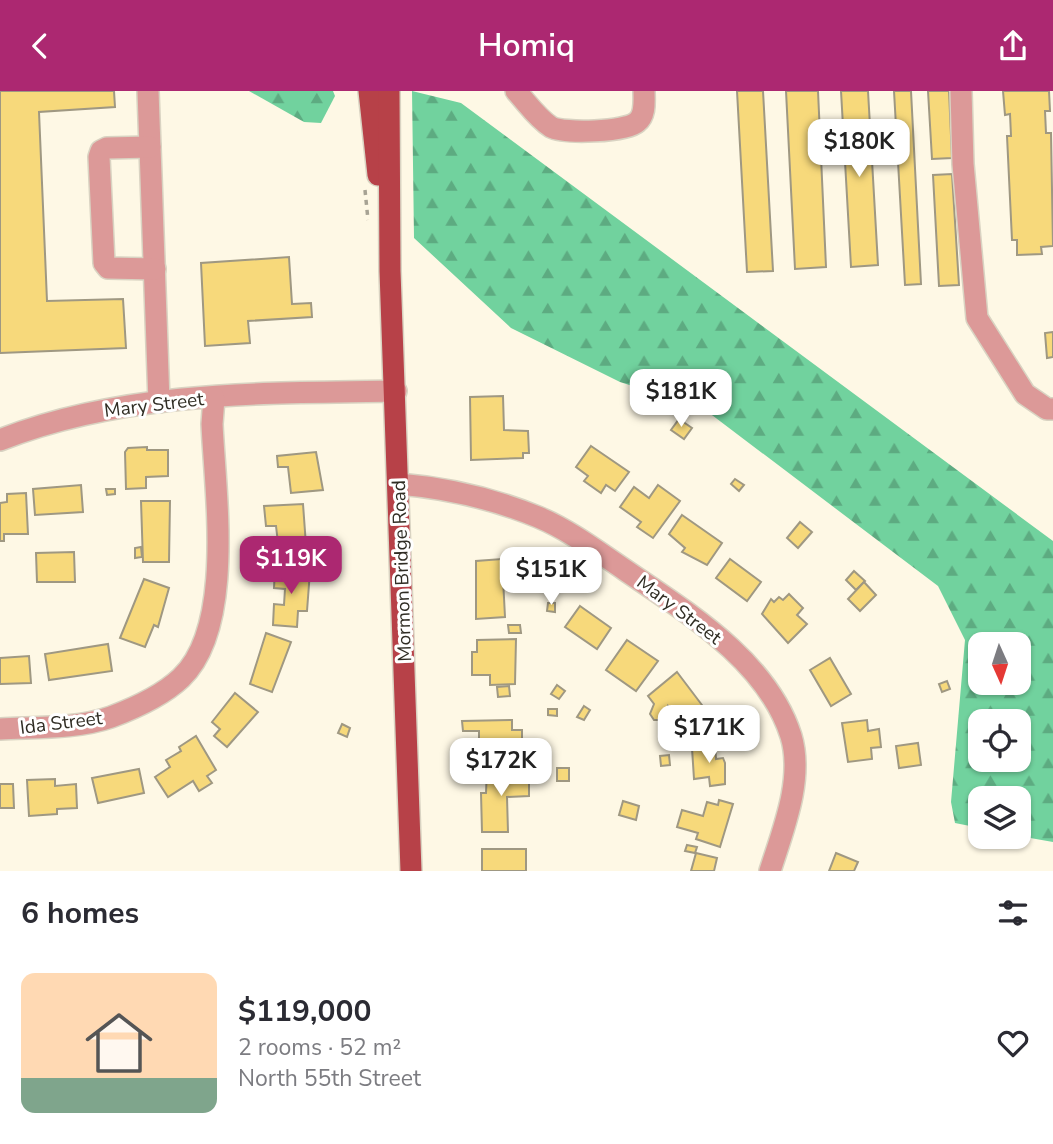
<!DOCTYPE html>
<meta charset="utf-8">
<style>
body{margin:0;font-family:"Nunito Sans",sans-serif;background:#f2f2f3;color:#2b2b33;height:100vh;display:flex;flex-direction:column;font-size:26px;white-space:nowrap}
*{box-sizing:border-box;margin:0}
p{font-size:23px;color:#7c7c81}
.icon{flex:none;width:38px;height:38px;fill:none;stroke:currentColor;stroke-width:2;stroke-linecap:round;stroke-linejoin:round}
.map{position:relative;height:780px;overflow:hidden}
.sheet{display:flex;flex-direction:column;background:#fff;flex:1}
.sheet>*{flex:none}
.needle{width:46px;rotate:177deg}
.tools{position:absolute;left:968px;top:541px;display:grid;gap:14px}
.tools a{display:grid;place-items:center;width:63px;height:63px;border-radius:14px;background:#fff;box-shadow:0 2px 5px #0004;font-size:35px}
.price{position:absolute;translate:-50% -60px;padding:0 16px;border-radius:14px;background:#fff;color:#222;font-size:23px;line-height:46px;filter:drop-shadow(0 2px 4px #0008)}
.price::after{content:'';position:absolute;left:50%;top:42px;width:21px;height:16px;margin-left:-10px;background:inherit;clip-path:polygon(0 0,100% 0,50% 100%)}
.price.current{background:#ac2871;color:#fff}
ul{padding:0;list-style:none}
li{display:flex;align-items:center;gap:21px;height:175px;padding:0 21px}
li+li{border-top:2px solid #e1e1e2}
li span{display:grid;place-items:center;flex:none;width:196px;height:140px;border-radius:14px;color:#555}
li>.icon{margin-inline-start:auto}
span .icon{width:84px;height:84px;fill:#fffc;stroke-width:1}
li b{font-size:30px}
h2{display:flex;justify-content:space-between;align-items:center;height:84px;padding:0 21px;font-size:30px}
header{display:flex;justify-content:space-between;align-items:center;height:91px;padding:0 21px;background:#ac2871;color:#fff;font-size:32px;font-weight:600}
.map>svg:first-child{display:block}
.forest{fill:url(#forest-firs);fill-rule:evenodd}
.building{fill:#f7d97b;stroke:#9f9882;stroke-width:2}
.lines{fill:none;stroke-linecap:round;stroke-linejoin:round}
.minor-casing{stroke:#d9d3c2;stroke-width:24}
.major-casing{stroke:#d9d3c2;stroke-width:24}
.path{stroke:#a7a394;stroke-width:3.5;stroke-dasharray:5 5;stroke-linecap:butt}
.minor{stroke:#dc9998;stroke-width:21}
.major{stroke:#b74148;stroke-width:21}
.labels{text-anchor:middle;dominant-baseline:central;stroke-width:6;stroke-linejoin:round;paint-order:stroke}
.street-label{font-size:19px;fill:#302d24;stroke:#fff}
</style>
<header><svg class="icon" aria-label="back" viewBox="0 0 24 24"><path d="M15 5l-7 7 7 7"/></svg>Homiq<svg class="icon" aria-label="share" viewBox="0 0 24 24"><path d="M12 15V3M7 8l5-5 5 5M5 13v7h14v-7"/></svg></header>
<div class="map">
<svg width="1053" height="780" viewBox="0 0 1053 780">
<defs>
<pattern id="forest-firs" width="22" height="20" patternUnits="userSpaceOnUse" patternTransform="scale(1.75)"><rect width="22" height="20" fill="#71d29e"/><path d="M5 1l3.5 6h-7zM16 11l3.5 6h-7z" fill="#5dab81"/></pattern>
</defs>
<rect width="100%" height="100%" fill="#fef8e5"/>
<g class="forest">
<polygon points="249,0 333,0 335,5 321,32 304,31"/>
<path d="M412 0 461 12 1053 450V751L1019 745 1018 707H980V737L955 732 951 711 965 549 938 495 704 318 620 291 511 237 414 147ZM980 553H1018V592H980ZM980 630H1018V668H980Z"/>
</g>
<g class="building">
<polygon points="0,0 114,0 115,16 39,21 47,210 123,208 126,257 0,262"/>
<polygon points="737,0 763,0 773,180 747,181"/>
<polygon points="786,0 818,0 826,176 795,178"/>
<polygon points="841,0 868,0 878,174 851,176"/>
<polygon points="894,0 911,0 921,193 905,194"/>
<polygon points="928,0 949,0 952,67 932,68"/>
<polygon points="1003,0 1049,0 1050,20 1045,20 1046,42 1051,42 1053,155 1041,156 1042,163 1017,164 1017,149 1012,149 1007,45 1011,45 1010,23 1005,24"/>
<polygon points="952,83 959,194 939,195 933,84"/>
<polygon points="289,166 292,213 311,212 312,226 248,230 250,252 205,255 201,172"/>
<polygon points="1053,241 1053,266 1047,267 1045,242"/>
<polygon points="503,305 504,339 528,340 529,362 523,362 523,367 471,369 470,306"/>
<polygon points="679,328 692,337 684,348 671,339"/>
<polygon points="591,355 629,381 615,400 606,394 601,402 584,390 588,385 576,376"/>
<polygon points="147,356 147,359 168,359 168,385 146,386 146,397 126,398 125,361 128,357"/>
<polygon points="316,361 323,399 291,402 288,376 278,376 277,365"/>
<polygon points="735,388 744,394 739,400 731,393"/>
<polygon points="81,394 83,421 35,424 33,398"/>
<polygon points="658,394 680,410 653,447 637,436 641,431 620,416 634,396 649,407"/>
<polygon points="106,398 115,398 115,403 107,404"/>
<polygon points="26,402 28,443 4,443 4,450 0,450 0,412 7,411 7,403"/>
<polygon points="141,410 170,410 169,471 143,471"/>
<polygon points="303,413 307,468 280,469 276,435 266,435 264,415"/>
<polygon points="682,424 722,452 707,474 682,461 685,457 669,443"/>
<polygon points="800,431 812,441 798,457 787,447"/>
<polygon points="141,456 142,466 135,467 135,457"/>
<polygon points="74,461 75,491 37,491 36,462"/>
<polygon points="502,468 505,526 476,528 476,470"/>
<polygon points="730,468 761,491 747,510 716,487"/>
<polygon points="275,478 310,480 307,520 298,520 297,536 273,534 274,513 284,514 285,498 274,497"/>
<polygon points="854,480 865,490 856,499 846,489"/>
<polygon points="144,488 169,497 158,536 154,534 145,556 120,547"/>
<polygon points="864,491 876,504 860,520 848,508"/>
<polygon points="789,503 803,517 797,524 807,533 788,552 762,523 771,508 774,511 779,506 783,509"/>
<polygon points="548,512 555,512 555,521 547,520"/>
<polygon points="580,515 611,537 597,558 565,536"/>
<polygon points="508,534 520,534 521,542 509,542"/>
<polygon points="266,542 291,551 272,601 250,593"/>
<polygon points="516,548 515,593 490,594 490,584 472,584 472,561 477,561 477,549"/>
<polygon points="627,549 658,570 636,600 606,579"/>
<polygon points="108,553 112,580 49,589 45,563"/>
<polygon points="29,565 31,592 0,593 0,567"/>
<polygon points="830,567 851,603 831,615 810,579"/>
<polygon points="677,581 708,622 688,639 668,615 666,625 661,629 654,629 650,623 654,613 648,605"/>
<polygon points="947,590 950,598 942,601 939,593"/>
<polygon points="557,594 565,600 559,608 551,603"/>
<polygon points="509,595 510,605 498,606 497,596"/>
<polygon points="235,602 258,621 227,656 214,645 220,638 212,631"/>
<polygon points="584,615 590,619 584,629 577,626"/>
<polygon points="548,618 557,618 557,625 548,624"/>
<polygon points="512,629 512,639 522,639 522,654 479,658 479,640 463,640 462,630"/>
<polygon points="867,629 868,640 879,638 881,656 871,657 872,668 848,671 842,632"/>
<polygon points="342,633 350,637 347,646 338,642"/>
<polygon points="196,645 216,679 207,685 212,692 199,700 193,690 168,706 155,686 170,676 166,669 181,660 179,656"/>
<polygon points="918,652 921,674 899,677 896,655"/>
<polygon points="715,654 716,668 723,667 725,672 725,693 710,695 709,686 694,688 692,657"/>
<polygon points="669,664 670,674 661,675 660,665"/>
<polygon points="487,677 509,677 509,684 529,683 529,705 507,706 508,741 482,741 481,702 486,702"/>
<rect x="557" y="677" width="12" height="13"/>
<polygon points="139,678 144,702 98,712 92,687"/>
<polygon points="55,688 55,695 76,693 77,717 57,718 57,723 29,725 27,689"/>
<polygon points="0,693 13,693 14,717 0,717"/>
<polygon points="719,709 733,713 720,756 696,748 698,742 677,736 682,719 703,725 707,711 718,714"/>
<polygon points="623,710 639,715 636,729 619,724"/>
<polygon points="687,754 697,756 695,762 685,760"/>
<rect x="482" y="758" width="44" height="22"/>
<polygon points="696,762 717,767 714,780 691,780"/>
<polygon points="836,762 858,771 854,780 829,780"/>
</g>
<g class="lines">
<defs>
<g id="minor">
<polyline points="148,0 159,311"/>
<path d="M516 0C527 12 537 27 551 36 564 43 626 41 637 31 646 24 644 10 644 0"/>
<polyline points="961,0 963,73 977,227 1025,303 1047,318 1053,318"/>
<polyline points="150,56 107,57 101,60 99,66 104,172 108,177 155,178"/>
<path d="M0 349C124 300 264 302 396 300"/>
<path d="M399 393C447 397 494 408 538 426 569 439 597 460 625 479 686 521 767 569 791 645 804 688 783 739 770 780"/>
<path d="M0 638C36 636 77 638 111 626 135 617 163 604 181 587 235 536 215 401 212 333L214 307"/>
</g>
<g id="major">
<polyline points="369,0 378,84"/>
<polyline points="389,0 390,180 411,780"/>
</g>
</defs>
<use href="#minor" class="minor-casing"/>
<use href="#major" class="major-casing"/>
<polyline class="path" points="365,99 368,129"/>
<use href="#minor" class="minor"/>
<use href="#major" class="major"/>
</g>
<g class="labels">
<g class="street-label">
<text transform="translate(154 314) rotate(-7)">Mary Street</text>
<text transform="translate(402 480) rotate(-92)">Mormon Bridge Road</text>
<text transform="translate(679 519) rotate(37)">Mary Street</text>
<text transform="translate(61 632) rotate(-7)">Ida Street</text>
</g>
</g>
</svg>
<div class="tools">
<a><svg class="needle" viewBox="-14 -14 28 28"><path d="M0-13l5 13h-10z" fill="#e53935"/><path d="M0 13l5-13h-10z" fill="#7c7c81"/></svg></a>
<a><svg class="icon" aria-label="locate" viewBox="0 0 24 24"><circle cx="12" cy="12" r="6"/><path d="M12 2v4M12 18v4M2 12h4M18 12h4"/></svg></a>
<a><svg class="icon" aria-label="layers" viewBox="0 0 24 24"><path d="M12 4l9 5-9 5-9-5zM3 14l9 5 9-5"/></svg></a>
</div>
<b class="price" style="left:859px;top:88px">$180K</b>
<b class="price" style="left:681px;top:338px">$181K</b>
<b class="price current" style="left:291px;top:505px">$119K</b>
<b class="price" style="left:551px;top:516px">$151K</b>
<b class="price" style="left:709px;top:674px">$171K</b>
<b class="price" style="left:501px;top:707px">$172K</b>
</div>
<section class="sheet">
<h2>6 homes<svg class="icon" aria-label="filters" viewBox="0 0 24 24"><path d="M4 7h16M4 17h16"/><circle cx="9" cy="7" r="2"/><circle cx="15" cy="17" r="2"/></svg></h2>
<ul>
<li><span style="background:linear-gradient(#ffd9b3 75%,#7fa58c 0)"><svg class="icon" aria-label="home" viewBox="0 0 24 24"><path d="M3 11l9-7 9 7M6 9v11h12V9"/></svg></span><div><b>$119,000</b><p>2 rooms · 52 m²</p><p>North 55th Street</p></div><svg class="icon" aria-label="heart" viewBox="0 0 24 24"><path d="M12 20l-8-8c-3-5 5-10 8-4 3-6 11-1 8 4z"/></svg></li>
</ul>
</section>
